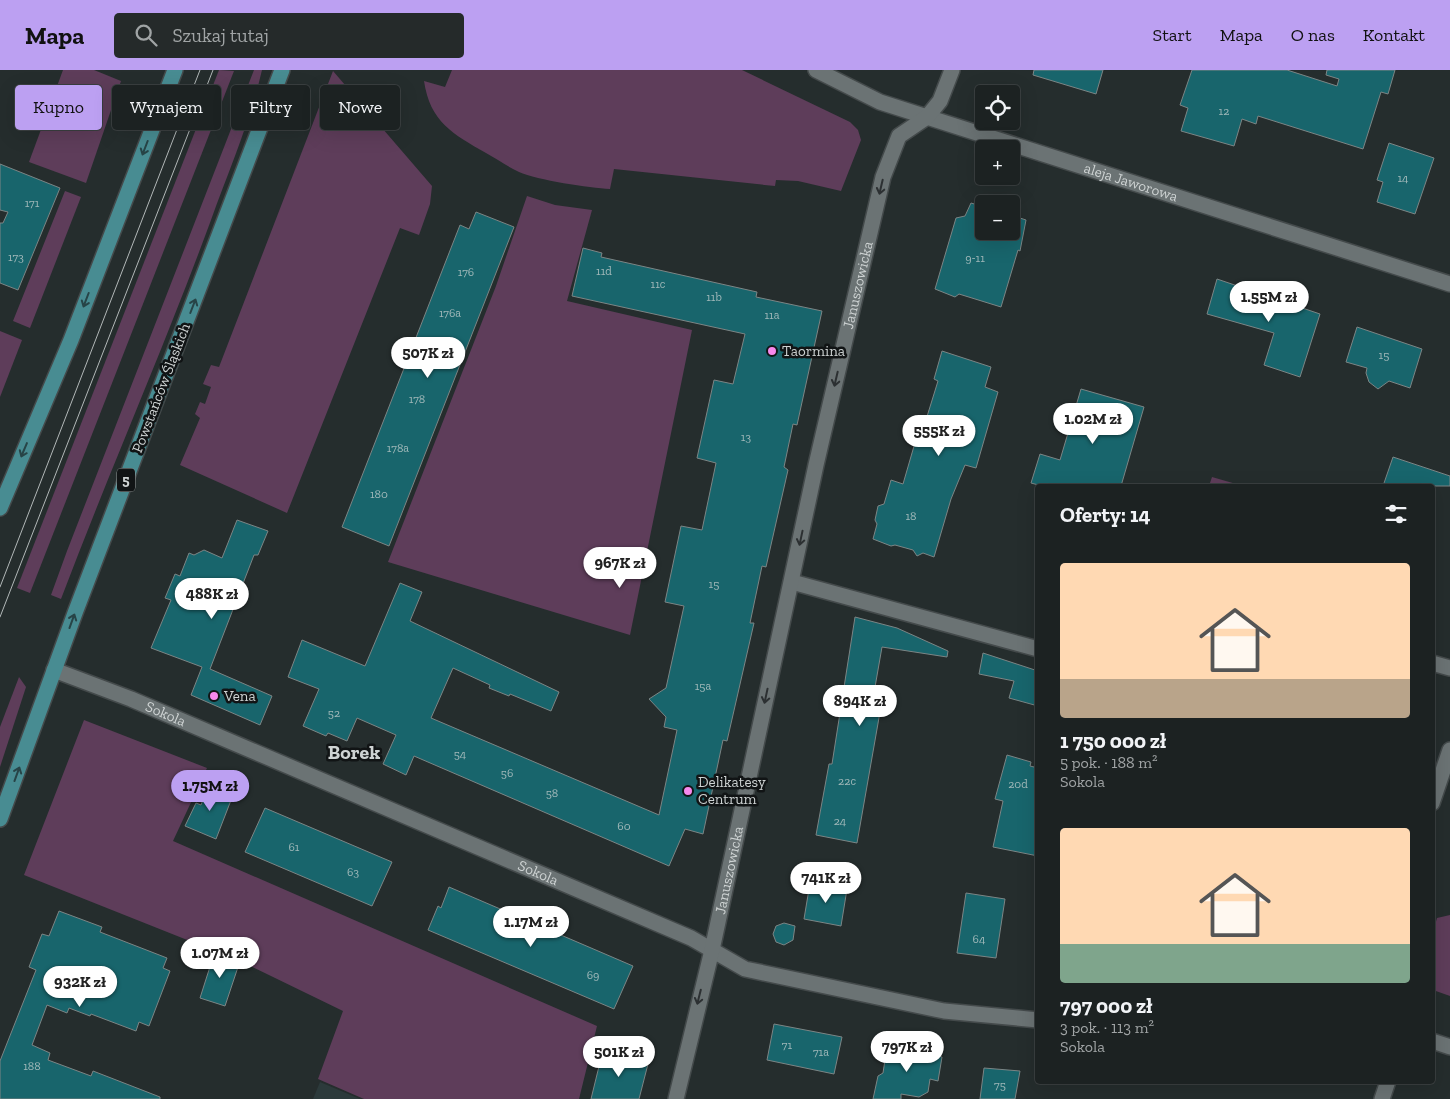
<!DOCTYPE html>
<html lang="pl">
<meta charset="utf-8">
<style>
body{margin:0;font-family:"Zilla Slab",serif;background:#252a2a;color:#f1f3f6;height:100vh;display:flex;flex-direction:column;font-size:19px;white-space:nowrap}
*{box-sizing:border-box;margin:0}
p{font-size:16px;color:#a0a4a5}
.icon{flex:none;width:28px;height:28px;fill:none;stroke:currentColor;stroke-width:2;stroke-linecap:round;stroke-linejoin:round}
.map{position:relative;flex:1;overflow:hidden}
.drawer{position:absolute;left:1035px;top:414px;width:400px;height:600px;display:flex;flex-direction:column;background:#1c2222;border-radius:5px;box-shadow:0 5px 20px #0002,0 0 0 1px #3a3f40}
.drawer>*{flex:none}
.hud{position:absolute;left:15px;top:15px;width:475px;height:45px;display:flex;gap:10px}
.tools{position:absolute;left:975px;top:15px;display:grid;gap:10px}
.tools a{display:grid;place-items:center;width:45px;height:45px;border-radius:5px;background:#1c2222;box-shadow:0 5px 20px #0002,0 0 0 1px #3a3f40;font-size:25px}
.price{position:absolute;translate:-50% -42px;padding:0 11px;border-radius:18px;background:#fff;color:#222;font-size:16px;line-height:32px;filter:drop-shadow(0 1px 2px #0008)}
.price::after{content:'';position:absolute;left:50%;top:30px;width:15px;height:11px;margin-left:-8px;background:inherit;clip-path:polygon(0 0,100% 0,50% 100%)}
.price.on{background:#bca0f2;color:#111}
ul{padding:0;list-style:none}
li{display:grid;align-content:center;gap:10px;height:265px;padding:0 25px}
li span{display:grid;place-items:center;height:155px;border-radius:5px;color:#555}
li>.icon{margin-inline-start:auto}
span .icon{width:90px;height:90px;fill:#fffc;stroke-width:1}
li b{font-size:21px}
h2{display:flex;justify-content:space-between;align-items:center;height:60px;padding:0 25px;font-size:21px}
.chip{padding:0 18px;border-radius:5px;background:#1c2222;box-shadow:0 5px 20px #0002,0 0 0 1px #3a3f40;font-size:18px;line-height:45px}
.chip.on{background:#bca0f2;color:#111}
header{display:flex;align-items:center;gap:30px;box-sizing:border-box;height:70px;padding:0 25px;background:#bca0f2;color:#111}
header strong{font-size:24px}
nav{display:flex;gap:28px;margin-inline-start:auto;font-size:18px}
.search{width:350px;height:45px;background:#252a2a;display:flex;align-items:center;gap:12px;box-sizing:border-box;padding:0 18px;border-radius:5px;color:#a0a4a5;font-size:19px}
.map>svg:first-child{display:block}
.built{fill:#2c3a3b}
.green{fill:#5e3d5a}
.building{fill:#18656c;stroke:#7c8585}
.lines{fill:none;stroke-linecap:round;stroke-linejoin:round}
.street-casing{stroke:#444a4b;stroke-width:18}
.primary-casing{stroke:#444a4b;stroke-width:18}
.street{stroke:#6b7374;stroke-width:15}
.primary{stroke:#488c92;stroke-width:15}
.tram{stroke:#b2b8b8;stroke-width:1}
.oneway{stroke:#274447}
.oneway2{stroke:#2c3032}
.poi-dot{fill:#f788ec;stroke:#111415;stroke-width:2}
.labels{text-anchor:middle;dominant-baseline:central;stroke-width:5;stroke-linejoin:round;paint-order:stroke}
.number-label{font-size:12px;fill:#a0b8b9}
.shield{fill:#111415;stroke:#959a9a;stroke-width:1}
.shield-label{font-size:14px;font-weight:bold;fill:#ced3d3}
.street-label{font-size:15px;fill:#ced3d3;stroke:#111415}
.poi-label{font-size:15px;fill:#ced3d3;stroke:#111415;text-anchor:start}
.district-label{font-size:20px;font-weight:bold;fill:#ced3d3;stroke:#111415}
</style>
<header>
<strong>Mapa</strong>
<div class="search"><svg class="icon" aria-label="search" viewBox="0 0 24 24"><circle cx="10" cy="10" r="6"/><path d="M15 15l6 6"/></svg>Szukaj tutaj</div>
<nav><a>Start</a><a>Mapa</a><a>O nas</a><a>Kontakt</a></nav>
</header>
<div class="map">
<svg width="1450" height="1029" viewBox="0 0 1450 1029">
<rect width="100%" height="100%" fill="#252d2d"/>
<polygon class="built" points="320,1012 360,1029 313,1029"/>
<g class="green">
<polygon points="63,0 94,0 121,11 86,113 29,92"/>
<polygon points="219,0 234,1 30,523 17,518"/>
<path d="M254 0H262C250 52 229 100 211 150 164 278 109 402 61 529L51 525 67 481Z"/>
<path d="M452 0H742L850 52 858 60 861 70 841 121 798 111 776 110 775 116 614 99 610 119C590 118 537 110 519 102 508 97 497 89 486 83 453 64 430 52 424 11L445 17Z"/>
<polygon points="333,1 432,116 430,134 419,165 400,158 287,443 180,395 200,348 195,344 200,332 205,334 211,317 203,314 211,295 219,297"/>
<polygon points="65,121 81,127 30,258 13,251"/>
<polygon points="527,126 555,135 592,140 567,231 692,260 630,565 388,492 496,216"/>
<polygon points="0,261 22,270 0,327"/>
<polygon points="1212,407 1243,416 1209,416"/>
<polygon points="19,607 26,617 0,697 0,657"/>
<polygon points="84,650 207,698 173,771 597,956 579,1029 364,1029 318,1009 343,941 240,891 24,805"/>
<polygon points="1450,845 1450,926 1433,920 1433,863 1437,848"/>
</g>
<g class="building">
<polygon points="1034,0 1103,0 1096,24 1033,5"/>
<polygon points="1192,0 1287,0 1337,16 1339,9 1326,5 1327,0 1395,0 1388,24 1381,22 1363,79 1258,46 1256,54 1242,49 1234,76 1181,61 1188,38 1180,35"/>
<polygon points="1389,73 1434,88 1415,144 1377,132 1383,112 1377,110"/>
<polygon points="0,94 60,118 18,220 0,213 0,153 3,153 8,142 0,140"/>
<polygon points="971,133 984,137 984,161 1011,161 1011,145 1026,150 1020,181 1018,180 1001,237 959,224 955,227 935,219 956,148 965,146"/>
<polygon points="476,142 514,157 389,476 342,457 460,155 469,159"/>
<polygon points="583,178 602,183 601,187 757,222 756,227 822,241 797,355 793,354 784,397 788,400 766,497 762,496 750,553 754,553 727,671 723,670 703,764 685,759 669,796 414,686 406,705 383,694 396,665 357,648 347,671 328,663 326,666 303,656 319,619 288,607 302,570 365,596 400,513 422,522 410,551 559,622 551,641 510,624 509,626 489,618 490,615 453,598 431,648 659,745 677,660 664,657 666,647 649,629 666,618 684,536 665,532 681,456 702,460 716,393 697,388 714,310 733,314 745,264 572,226"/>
<polygon points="1217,209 1320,244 1300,307 1264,295 1274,263 1207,244"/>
<polygon points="1357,257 1422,279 1410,318 1389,311 1378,319 1369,312 1366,303 1367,298 1346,292"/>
<polygon points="942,281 991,297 985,317 998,322 976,398 965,395 951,429 934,487 923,483 917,486 913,480 895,475 891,476 873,469 877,454 875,450 878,436 884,434 891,410 903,414 921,352 925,353 938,311 934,309"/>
<polygon points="1081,319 1144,337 1121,416 1042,416 1031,413 1040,384 1060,390"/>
<polygon points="1393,387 1450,406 1450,416 1383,416"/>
<polygon points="237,450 268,461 258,485 254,485 210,599 272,626 260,655 191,625 202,597 151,578 171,530 165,528 175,504 180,506 189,483 194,485 204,480 222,488"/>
<polygon points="855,547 897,558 948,581 947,587 882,577 871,640 880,642 857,773 816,765 829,694 832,694"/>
<polygon points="983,583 1038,601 1038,636 1009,628 1014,611 979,604"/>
<polygon points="1007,685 1031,692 1030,696 1038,698 1038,786 993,777 1003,731 995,729"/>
<polygon points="209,714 233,725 216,769 185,756 196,733 201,735"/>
<polygon points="265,738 392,792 372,836 245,782"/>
<polygon points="810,813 847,819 841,856 804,849"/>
<polygon points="449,817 633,896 614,939 428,860 438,836 441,838"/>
<polygon points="966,823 1005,829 996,888 957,883"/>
<polygon points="59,841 102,857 100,862 167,888 163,898 170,901 149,956 139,952 136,961 91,944 90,946 69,938 67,943 47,935 32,975 50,983 48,990 91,1006 93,1001 160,1027 160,1029 0,1029 0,991 36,900 29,897 42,864 49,866"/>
<polygon points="784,853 795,856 793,870 784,875 776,872 773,864 776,856"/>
<polygon points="215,881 240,891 225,936 200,928"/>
<polygon points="774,954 842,967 834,1004 767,990"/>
<polygon points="912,970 917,982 942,987 938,1011 930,1009 928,1022 919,1027 901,1024 901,1029 873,1029 878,1006 883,1003 887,977 899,979"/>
<polygon points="603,980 628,986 627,989 648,994 639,1029 591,1029"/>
<polygon points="984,998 1020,1001 1015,1029 980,1029"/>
</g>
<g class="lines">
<defs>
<g id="street">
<path id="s1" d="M816 0 880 32 1450 214"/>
<polyline points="792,512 1038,579"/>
<polyline points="1432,593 1450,598"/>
<path id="s2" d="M54 600 131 629 691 868 745 899 944 941 1038 950"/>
<polyline points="1432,733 1450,680"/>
<polyline points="1432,971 1450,977"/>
<path id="s3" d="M676 1029 712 880 816 395 883 107 899 66 927 47 940 31 952 0"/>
<polyline points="1382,1029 1388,1011"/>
</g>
<g id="primary">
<polyline points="0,438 71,270 175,0"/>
<polyline points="0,749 75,543 282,0"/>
</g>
</defs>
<use href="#street" class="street-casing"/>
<use href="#primary" class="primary-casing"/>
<use href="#street" class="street"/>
<use href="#primary" class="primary"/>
<g class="tram">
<polyline points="0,517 200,0"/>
<polyline points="0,547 213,0"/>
</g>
</g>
<defs><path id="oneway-shaft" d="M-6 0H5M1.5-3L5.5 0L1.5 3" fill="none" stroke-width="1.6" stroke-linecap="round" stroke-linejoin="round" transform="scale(1.25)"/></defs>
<g class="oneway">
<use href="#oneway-shaft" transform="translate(145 78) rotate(111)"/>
<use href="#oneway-shaft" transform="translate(86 230) rotate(111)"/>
<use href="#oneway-shaft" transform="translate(193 236) rotate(-69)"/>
<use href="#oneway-shaft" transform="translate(24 380) rotate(113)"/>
<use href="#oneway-shaft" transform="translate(72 551) rotate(-70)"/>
<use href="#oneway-shaft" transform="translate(17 704) rotate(-70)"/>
</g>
<g class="oneway2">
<use href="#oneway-shaft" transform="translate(881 117) rotate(103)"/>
<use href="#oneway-shaft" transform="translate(836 309) rotate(103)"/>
<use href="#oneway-shaft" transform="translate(801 468) rotate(102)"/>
<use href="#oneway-shaft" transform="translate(766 626) rotate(102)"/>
<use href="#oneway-shaft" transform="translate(699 927) rotate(104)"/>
</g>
<g class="poi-dot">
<circle cx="772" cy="281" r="5"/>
<circle cx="214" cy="626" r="5"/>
<circle cx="688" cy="721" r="5"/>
</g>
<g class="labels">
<g class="number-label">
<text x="1224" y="41">12</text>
<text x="1403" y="108">14</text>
<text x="32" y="133">171</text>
<text x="16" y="187">173</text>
<text x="975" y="188">9-11</text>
<text x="604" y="201">11d</text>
<text x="466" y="202">176</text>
<text x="658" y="214">11c</text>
<text x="714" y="227">11b</text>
<text x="450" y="243">176a</text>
<text x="772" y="245">11a</text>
<text x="1384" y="285">15</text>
<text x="417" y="329">178</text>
<text x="746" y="367">13</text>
<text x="398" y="378">178a</text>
<text x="379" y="424">180</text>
<text x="911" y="446">18</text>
<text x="714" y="514">15</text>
<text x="703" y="616">15a</text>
<text x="334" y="643">52</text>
<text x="460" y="684">54</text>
<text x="507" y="703">56</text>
<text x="847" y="711">22c</text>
<text x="1018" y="714">20d</text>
<text x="552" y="723">58</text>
<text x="840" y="751">24</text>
<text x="624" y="756">60</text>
<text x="294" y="777">61</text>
<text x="353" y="802">63</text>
<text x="979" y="869">64</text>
<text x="593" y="905">69</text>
<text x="787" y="975">71</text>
<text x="821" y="982">71a</text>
<text x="32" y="996">188</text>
<text x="1000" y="1015">75</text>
</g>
<rect class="shield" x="117" y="398.5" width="18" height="23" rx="4"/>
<g class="shield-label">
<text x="126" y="410">5</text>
</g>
<g class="street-label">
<text stroke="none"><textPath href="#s1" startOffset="335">aleja Jaworowa</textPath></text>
<text stroke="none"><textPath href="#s3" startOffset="834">Januszowicka</textPath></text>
<text transform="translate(161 318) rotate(-69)">Powstańców Śląskich</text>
<text stroke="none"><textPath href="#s2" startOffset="120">Sokola</textPath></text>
<text stroke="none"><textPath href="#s3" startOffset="235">Januszowicka</textPath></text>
<text stroke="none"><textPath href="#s2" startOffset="525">Sokola</textPath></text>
</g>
<g class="poi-label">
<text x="782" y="281">Taormina</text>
<text x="224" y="626">Vena</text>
<text x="698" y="712">Delikatesy<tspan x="698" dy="17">Centrum</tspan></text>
</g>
<g class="district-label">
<text x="354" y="682">Borek</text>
</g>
</g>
</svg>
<div class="tools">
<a><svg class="icon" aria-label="locate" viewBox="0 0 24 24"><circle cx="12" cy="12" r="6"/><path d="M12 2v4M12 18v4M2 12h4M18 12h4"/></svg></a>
<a>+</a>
<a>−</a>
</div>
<b class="price" style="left:1269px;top:253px">1.55M zł</b>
<b class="price" style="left:428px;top:309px">507K zł</b>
<b class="price" style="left:1093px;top:375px">1.02M zł</b>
<b class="price" style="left:939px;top:387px">555K zł</b>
<b class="price" style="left:620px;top:519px">967K zł</b>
<b class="price" style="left:212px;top:550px">488K zł</b>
<b class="price" style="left:860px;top:657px">894K zł</b>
<b class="price on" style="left:210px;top:742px">1.75M zł</b>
<b class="price" style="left:826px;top:834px">741K zł</b>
<b class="price" style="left:531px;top:878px">1.17M zł</b>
<b class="price" style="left:220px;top:909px">1.07M zł</b>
<b class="price" style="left:80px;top:938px">932K zł</b>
<b class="price" style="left:907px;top:1003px">797K zł</b>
<b class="price" style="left:619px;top:1008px">501K zł</b>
<div class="hud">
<a class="chip on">Kupno</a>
<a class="chip">Wynajem</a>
<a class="chip">Filtry</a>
<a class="chip">Nowe</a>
</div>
<section class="drawer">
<h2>Oferty: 14<svg class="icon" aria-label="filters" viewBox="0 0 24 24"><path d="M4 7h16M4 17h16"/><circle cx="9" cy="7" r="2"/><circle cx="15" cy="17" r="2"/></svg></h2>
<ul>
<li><span style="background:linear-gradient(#ffd9b3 75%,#b9a48a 0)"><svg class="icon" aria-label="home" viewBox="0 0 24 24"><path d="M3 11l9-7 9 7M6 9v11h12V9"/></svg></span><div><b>1 750 000 zł</b><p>5 pok. · 188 m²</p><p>Sokola</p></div></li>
<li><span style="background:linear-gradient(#ffd9b3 75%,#7fa58c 0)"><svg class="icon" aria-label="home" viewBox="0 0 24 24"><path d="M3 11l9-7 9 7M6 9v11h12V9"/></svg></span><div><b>797 000 zł</b><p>3 pok. · 113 m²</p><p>Sokola</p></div></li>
</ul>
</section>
</div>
